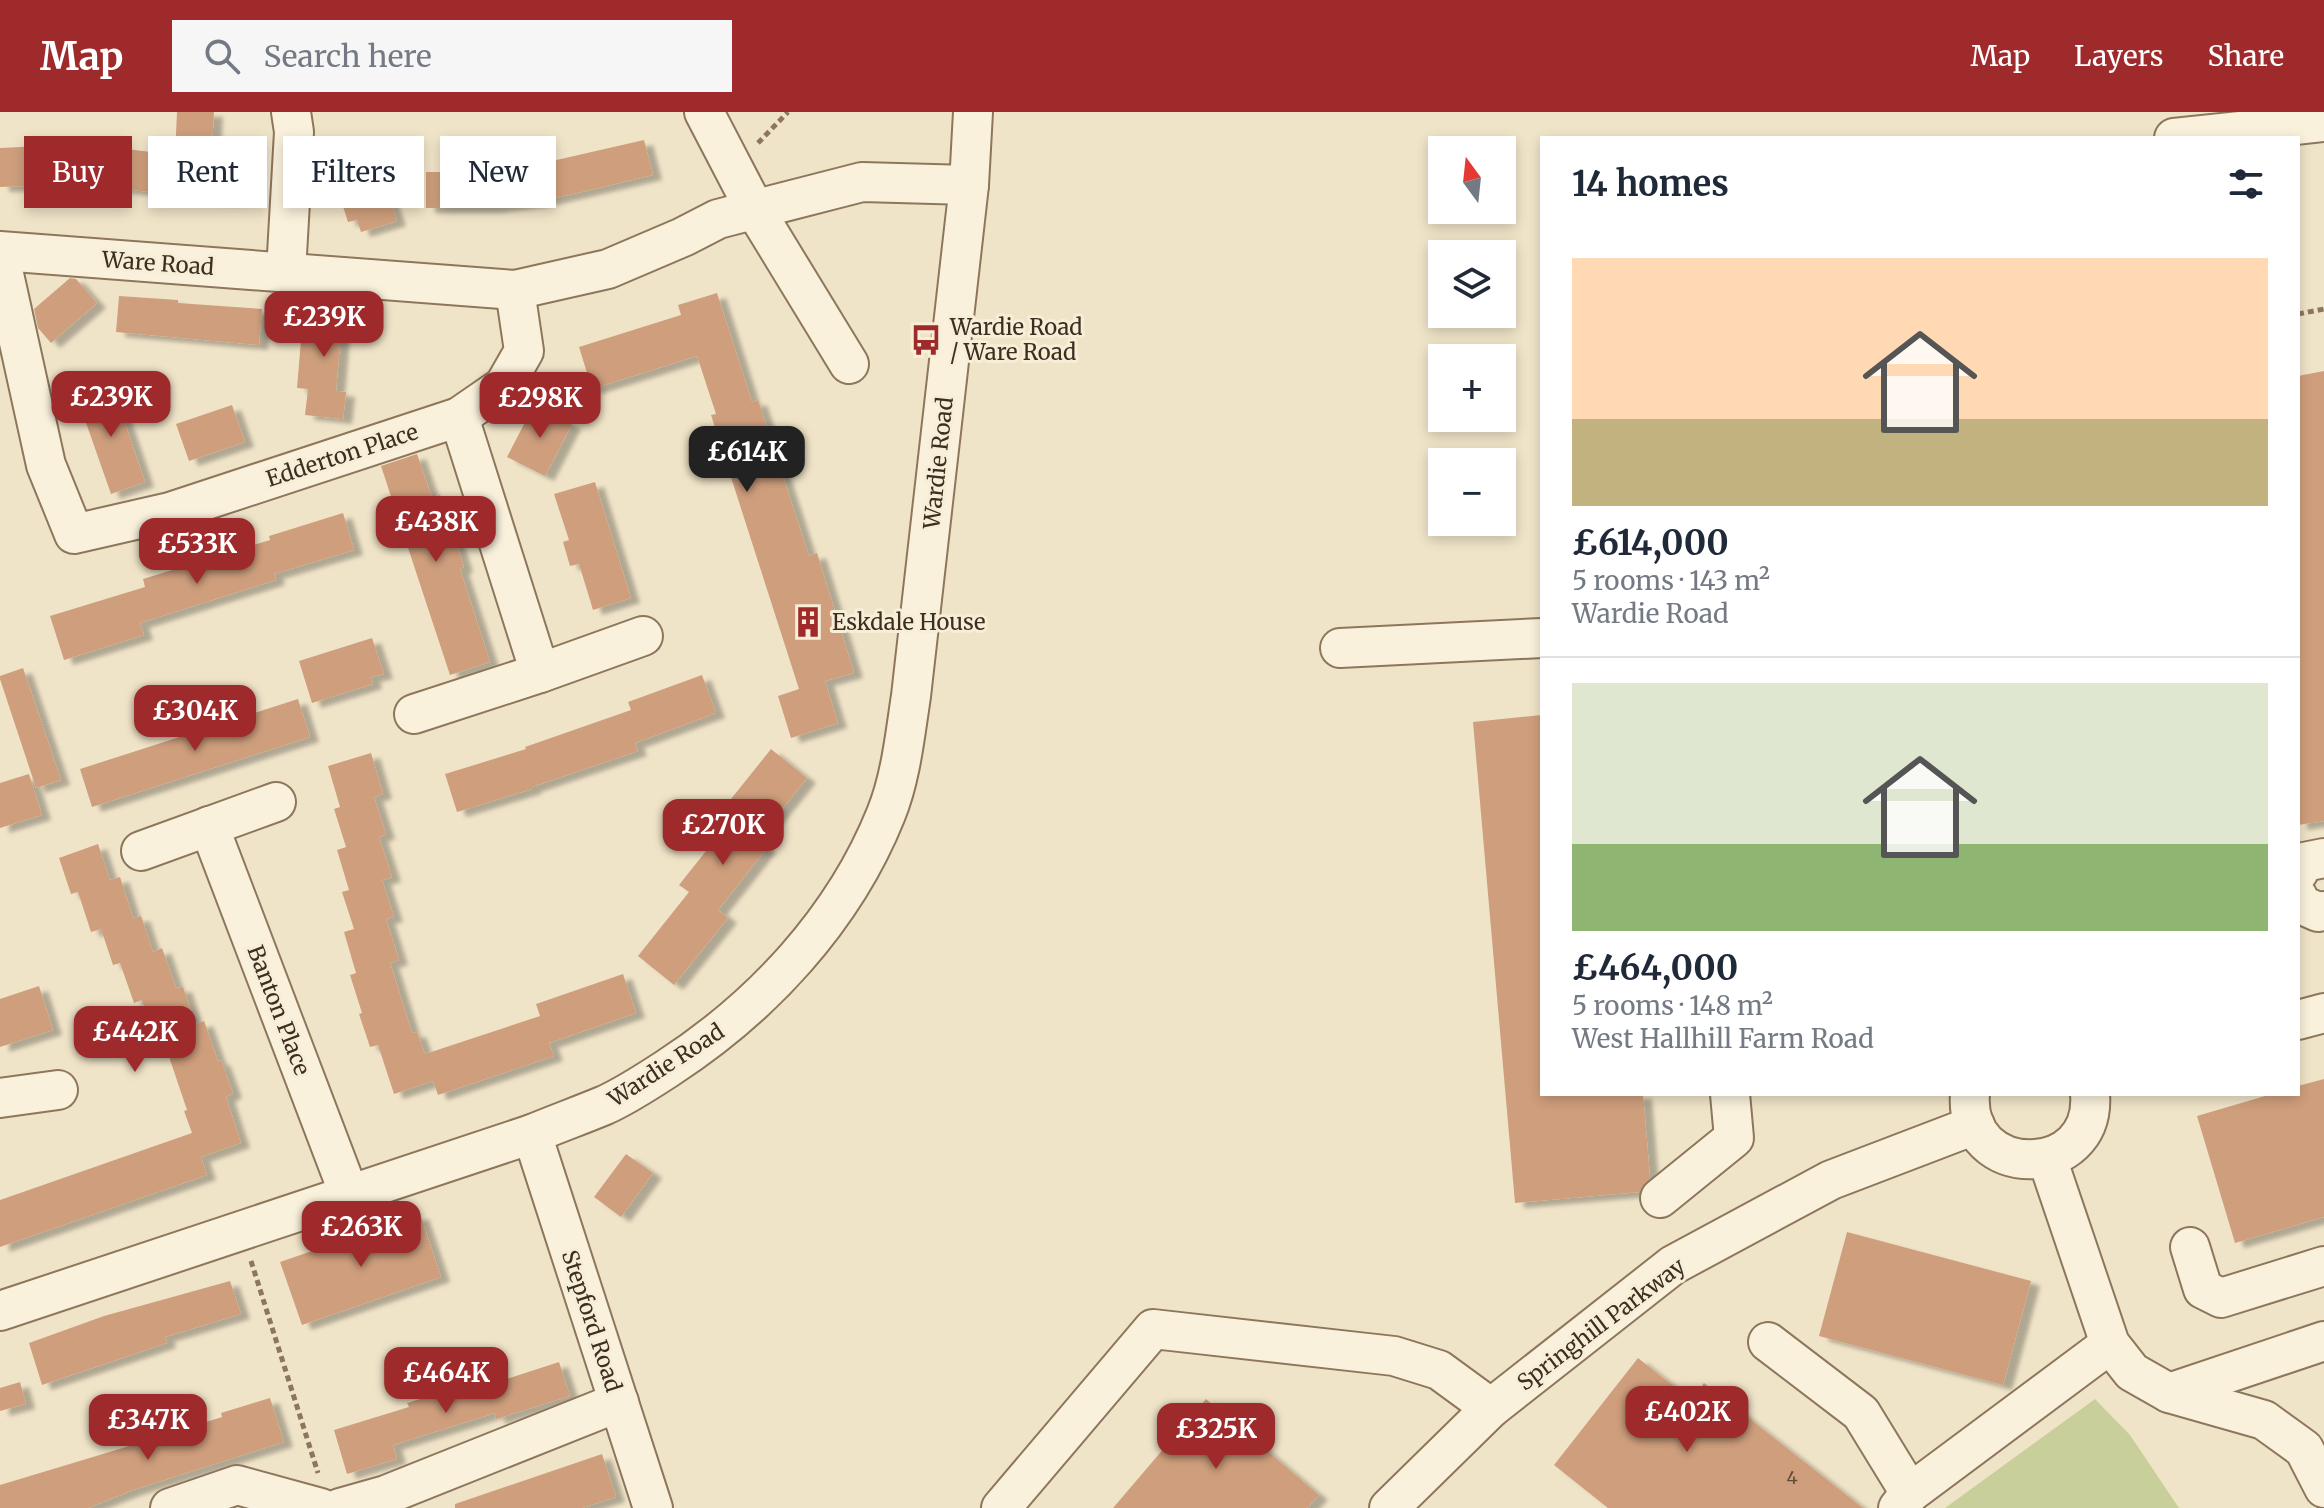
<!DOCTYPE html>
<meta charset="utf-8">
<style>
body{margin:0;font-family:Merriweather,serif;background:#f6f6f7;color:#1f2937;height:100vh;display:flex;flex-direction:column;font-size:30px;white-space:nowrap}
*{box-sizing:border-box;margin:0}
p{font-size:26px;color:#747a83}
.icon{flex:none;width:44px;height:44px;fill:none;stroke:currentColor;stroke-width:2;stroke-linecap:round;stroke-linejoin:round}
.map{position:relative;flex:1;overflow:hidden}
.sheet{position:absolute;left:1540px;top:24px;width:760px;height:960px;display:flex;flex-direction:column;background:#fff;border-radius:0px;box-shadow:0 4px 12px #0003}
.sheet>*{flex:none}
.banner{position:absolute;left:24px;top:24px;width:760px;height:72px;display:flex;gap:16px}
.needle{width:52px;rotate:345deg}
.tools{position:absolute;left:1428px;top:24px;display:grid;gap:16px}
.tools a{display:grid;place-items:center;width:88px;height:88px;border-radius:0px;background:#fff;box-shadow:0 4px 12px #0003;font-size:40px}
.price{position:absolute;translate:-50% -68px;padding:0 18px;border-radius:16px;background:#9e2a2b;color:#fff;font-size:26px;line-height:52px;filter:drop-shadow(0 2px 4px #0008)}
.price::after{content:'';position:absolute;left:50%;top:48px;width:24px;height:18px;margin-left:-12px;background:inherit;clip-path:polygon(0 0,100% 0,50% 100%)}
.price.selected{background:#222;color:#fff}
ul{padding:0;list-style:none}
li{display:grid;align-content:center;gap:16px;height:424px;padding:0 32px}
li+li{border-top:2px solid #e0e1e3}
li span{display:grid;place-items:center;height:248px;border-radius:0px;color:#555}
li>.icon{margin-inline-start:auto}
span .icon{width:144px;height:144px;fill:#fffc;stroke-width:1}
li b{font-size:34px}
h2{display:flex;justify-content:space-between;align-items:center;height:96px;padding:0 32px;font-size:34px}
.chip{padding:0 28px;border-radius:0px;background:#fff;box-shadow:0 4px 12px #0003;font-size:28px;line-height:72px}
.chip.selected{background:#9e2a2b;color:#fff}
header{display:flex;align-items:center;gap:48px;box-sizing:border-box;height:112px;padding:0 40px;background:#9e2a2b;color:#fff}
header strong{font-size:38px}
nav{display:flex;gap:44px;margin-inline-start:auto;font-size:28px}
.search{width:560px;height:72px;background:#f6f6f7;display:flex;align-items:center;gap:20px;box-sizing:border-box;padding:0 28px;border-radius:0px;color:#747a83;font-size:30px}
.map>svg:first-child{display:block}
.green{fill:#c9cf9b}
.building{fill:#cf9f7d;filter:url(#shadow)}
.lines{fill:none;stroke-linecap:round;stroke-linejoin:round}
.minor-casing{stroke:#8d765c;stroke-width:42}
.path{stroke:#8d765c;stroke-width:5;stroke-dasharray:6 4;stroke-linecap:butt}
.minor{stroke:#faf1dc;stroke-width:38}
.labels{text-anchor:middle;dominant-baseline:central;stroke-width:6;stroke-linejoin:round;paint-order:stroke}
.number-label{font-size:18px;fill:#624a37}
.street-label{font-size:22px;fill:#3d2e20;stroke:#f7eed8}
.poi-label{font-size:22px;fill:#3d2e20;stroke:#f7eed8;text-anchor:start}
</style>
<header>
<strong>Map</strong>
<div class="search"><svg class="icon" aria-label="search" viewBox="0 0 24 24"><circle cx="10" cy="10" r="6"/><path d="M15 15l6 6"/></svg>Search here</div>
<nav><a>Map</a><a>Layers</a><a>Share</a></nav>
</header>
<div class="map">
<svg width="2324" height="1396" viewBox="0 0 2324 1396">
<defs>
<filter id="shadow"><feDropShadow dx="9" dy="5" stdDeviation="2" flood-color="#0004"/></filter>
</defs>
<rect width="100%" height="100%" fill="#f0e4c8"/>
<polygon class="green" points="2095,1287 2130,1323 2179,1396 1945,1396"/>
<g class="building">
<polygon points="177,0 214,0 211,48 235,51 229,89 81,72 0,75 0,36 86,32 175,43"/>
<polygon points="644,28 653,63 539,90 492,96 426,96 426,60 453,60 456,71"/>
<polygon points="380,58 397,109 361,120 357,108 348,110 340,85 348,83 343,70"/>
<polygon points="70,166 76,167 97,191 51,231 38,216 34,197"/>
<polygon points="717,181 752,290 758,288 809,444 817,441 854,561 825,569 838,611 791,626 778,584 799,577 711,303 716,302 697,244 592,277 579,235 681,203 678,193"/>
<polygon points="119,184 178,188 178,191 262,197 259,233 116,220"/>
<polygon points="314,189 352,192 350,220 341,220 336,279 346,280 343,307 305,303 308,277 297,276 302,216 311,217"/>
<polygon points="2324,259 2324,709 2298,713 2298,264"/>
<polygon points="112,273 145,370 111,382 77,285"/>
<polygon points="232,293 245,330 189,349 176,312"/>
<polygon points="534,293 572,312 545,364 507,345"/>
<polygon points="417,342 432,386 440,383 456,430 464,455 460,457 490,550 450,563 381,354"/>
<polygon points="595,370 631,486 593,498 579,452 570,454 563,430 569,428 554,382"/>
<polygon points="343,401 354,438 274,462 276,468 140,511 144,523 64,548 50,504 145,475 143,467 270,428 269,424"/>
<polygon points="372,526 384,562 371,565 373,572 312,591 299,549"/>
<polygon points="23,556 61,668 36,676 0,567 0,564"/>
<polygon points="702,563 716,601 635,631 638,639 532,675 532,677 457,700 445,662 526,637 525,635 631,598 628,590"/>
<polygon points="298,587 310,625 92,695 80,657"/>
<polygon points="1542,603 1542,982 1643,982 1650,1066 1639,1080 1515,1091 1473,610"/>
<polygon points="771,637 807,666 757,728 767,736 718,798 728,806 674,873 638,844 689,780 679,773 729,710 719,702"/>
<polygon points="371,641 383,682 374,685 386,722 379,725 392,765 382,768 394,805 386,807 399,848 390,851 412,921 417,920 425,942 540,904 536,892 623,862 636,901 549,931 554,944 438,983 433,969 394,982 378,933 370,935 359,902 362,901 350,863 356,861 344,820 354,817 342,780 349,778 337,738 346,735 334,697 340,695 328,654"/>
<polygon points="29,662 42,703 0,716 0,671"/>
<polygon points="98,732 110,768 120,765 133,806 141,804 153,840 162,836 176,876 183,875 195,912 204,909 218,949 221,948 233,981 226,985 241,1031 201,1045 207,1063 0,1135 0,1088 192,1021 184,999 187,998 162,924 155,926 142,888 134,891 120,851 113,853 101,817 91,820 78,780 71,782 59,746"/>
<polygon points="39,874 53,918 0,935 0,887"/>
<polygon points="2324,967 2324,1105 2235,1131 2197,1004 2272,982 2298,982 2298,974"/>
<polygon points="626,1042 653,1061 621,1105 594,1085"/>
<polygon points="420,1102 441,1165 302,1213 280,1150"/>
<polygon points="1847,1120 2031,1169 2003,1273 1819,1224"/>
<polygon points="230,1169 241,1202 165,1225 167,1231 42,1273 29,1231 104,1204"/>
<polygon points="1638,1246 1691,1288 1704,1271 1863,1396 1608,1396 1554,1353"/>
<polygon points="559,1250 570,1284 496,1307 495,1301 393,1333 397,1347 347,1362 334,1318 409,1295 407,1291 458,1276 460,1282"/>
<polygon points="20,1270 26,1292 0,1299 0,1276"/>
<polygon points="270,1286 284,1330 133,1378 88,1396 0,1396 0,1373 146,1329 222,1305 221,1301"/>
<polygon points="1206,1287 1319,1383 1307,1396 1113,1396"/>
<polygon points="602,1342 616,1385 582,1396 455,1396 455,1392"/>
</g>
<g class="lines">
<defs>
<g id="minor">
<polyline points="704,0 755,98 849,252"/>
<polyline points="2174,26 2324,10"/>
<polyline points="0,139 515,178 608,157 683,125 718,107 862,70 969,73"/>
<polyline points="0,144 46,353 74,422 170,400 459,305 504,274 524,239 515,178"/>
<polyline points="286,160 294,20 291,0"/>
<polyline points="1340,536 1542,526"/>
<polyline points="540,561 643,524"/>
<polyline points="414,602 540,561 459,305"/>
<polyline points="209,714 349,1082"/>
<polyline points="141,739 276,690"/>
<polyline points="2298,761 2304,750 2324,746"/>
<polyline points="2298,785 2300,792 2318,800 2324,799"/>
<polyline points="2298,908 2324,901"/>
<path d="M1970 982C1963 1069 2097 1069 2090 982"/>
<polyline points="0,986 58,978"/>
<polyline points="532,1022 653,1396"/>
<polyline points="2047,1046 2110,1232 2132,1260 2169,1281 2264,1308 2304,1337 2324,1376"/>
<polyline points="1660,1086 1734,1026 1730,982"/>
<polyline points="2190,1135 2203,1177 2221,1186 2324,1154"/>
<path d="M0 1199 532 1022C556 1012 581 1003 605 993 627 983 648 969 668 956 762 895 844 807 886 702 901 665 905 623 911 584L969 73 973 0"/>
<polyline points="1768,1230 1861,1301 1910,1381"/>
<polyline points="2169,1281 2324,1229"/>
<polyline points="170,1396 237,1373 321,1396"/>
<polyline points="340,1396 386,1383 619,1290"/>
<polyline points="1001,1396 1153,1217 1394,1244 1439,1258 1491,1296"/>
<polyline points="1389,1396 1491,1296 1673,1153 1831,1068 1975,1013"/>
<polyline points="1898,1396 1910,1381 2110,1232"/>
</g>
</defs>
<use href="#minor" class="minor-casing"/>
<g class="path">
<polyline points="758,31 788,0"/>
<polyline points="2298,202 2324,197"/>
<polyline points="251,1149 318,1361"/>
</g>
<use href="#minor" class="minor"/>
</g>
<defs>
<symbol id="bus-bare" viewBox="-9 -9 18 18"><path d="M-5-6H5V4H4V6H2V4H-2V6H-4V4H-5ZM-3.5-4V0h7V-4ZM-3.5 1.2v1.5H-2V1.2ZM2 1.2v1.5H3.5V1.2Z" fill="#9e2a2b" stroke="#f7eed8" stroke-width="2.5" paint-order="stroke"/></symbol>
<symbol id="building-bare" viewBox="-9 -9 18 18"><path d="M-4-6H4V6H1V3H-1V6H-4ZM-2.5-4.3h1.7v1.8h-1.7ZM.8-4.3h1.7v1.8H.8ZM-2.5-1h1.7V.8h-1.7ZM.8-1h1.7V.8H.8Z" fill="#9e2a2b" stroke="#f7eed8" stroke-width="2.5" paint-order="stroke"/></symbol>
</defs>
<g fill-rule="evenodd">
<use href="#bus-bare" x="904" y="206" width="44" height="44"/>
<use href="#building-bare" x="786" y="488" width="44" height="44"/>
</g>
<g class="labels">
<g class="number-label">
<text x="1792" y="1365">4</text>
</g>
<g class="street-label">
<text transform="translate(158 151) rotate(4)">Ware Road</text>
<text transform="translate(342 343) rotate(-18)">Edderton Place</text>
<text transform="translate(938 351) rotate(-84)">Wardie Road</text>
<text transform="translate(279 898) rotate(69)">Banton Place</text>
<text transform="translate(666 953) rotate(-33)">Wardie Road</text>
<text transform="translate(592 1209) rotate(72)">Stepford Road</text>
<text transform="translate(1601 1212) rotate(-37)">Springhill Parkway</text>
</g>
<g class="poi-label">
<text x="950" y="215">Wardie Road<tspan x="950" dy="25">/ Ware Road</tspan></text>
<text x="832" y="510">Eskdale House</text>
</g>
</g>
</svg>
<div class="tools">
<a><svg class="needle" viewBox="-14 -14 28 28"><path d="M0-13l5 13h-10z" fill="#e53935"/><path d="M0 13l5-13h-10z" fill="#747a83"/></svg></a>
<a><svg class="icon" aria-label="layers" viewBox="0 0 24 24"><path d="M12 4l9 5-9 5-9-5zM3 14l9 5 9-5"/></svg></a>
<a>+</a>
<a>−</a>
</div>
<b class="price" style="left:324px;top:247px">£239K</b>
<b class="price" style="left:111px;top:327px">£239K</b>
<b class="price" style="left:540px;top:328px">£298K</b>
<b class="price selected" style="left:747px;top:382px">£614K</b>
<b class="price" style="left:436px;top:452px">£438K</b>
<b class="price" style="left:197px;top:474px">£533K</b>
<b class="price" style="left:195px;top:641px">£304K</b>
<b class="price" style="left:723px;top:755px">£270K</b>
<b class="price" style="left:135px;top:962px">£442K</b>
<b class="price" style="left:361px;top:1157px">£263K</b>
<b class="price" style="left:446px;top:1303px">£464K</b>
<b class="price" style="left:1687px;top:1342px">£402K</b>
<b class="price" style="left:148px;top:1350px">£347K</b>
<b class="price" style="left:1216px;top:1359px">£325K</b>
<div class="banner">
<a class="chip selected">Buy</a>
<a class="chip">Rent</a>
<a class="chip">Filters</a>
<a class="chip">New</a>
</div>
<section class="sheet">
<h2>14 homes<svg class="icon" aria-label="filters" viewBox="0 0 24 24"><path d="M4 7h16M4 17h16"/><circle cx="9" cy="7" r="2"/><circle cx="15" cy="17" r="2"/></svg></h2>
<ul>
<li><span style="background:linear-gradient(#ffd9b3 65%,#c2b280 0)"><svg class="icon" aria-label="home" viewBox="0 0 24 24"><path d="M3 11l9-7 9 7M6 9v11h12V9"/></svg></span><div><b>£614,000</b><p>5 rooms · 143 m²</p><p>Wardie Road</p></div></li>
<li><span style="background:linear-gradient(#dfe7d0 65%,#8fb573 0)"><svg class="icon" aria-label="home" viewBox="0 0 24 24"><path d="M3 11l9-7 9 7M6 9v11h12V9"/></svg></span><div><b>£464,000</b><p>5 rooms · 148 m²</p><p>West Hallhill Farm Road</p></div></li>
</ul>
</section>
</div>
